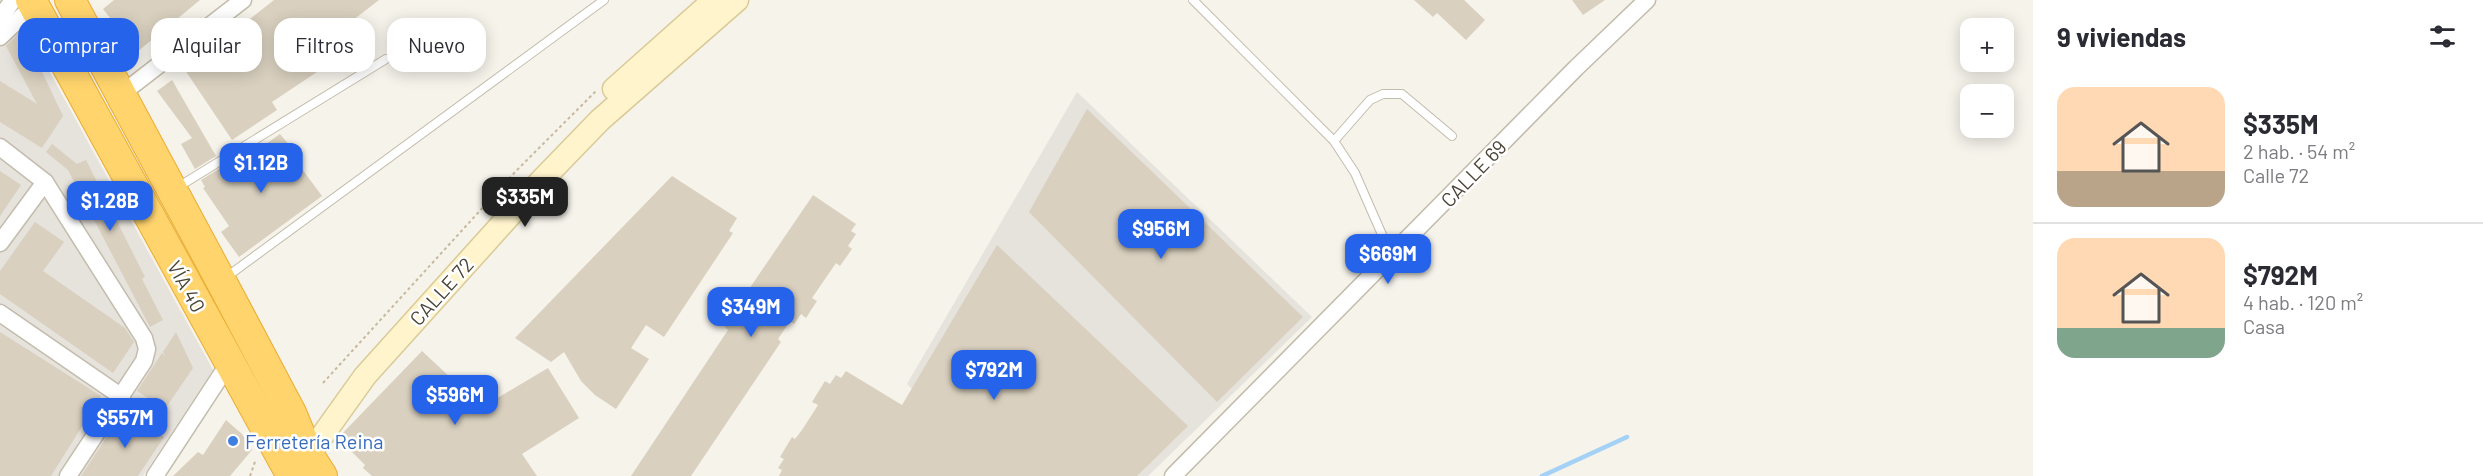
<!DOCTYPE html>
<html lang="es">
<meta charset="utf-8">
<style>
body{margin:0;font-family:Barlow,sans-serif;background:#f7f7f7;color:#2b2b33;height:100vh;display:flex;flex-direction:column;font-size:22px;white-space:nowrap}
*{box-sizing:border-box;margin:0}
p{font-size:20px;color:#7c7c81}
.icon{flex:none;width:33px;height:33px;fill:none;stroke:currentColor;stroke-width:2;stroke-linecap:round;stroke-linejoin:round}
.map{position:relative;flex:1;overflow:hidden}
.side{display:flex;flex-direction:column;background:#fff;width:450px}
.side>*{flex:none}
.banner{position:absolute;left:18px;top:18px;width:570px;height:54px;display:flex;gap:12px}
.fabs{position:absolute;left:1960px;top:18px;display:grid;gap:12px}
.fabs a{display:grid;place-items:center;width:54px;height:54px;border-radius:12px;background:#fff;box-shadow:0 3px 15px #0003;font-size:30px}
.price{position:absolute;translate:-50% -51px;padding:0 14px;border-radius:12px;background:#2563eb;color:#fff;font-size:20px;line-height:39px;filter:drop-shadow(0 2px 3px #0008)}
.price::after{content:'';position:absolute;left:50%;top:36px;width:18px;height:14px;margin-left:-9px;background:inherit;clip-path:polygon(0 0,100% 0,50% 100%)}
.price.selected{background:#222;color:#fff}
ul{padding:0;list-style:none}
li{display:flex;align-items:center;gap:18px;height:150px;padding:0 24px}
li+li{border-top:2px solid #e1e1e2}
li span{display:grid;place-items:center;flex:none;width:168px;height:120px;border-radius:18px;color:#555}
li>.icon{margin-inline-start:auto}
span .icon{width:72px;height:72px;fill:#fffc;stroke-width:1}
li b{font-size:26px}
h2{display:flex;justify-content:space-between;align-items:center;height:72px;padding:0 24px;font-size:26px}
.tag{padding:0 21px;border-radius:18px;background:#fff;box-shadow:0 3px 15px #0003;font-size:21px;line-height:54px}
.tag.selected{background:#2563eb;color:#fff}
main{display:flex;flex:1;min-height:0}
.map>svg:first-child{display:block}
.industrial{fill:#e6e2dc}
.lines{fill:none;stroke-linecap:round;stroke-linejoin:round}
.stream{stroke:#a4d1f6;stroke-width:4.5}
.building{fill:#d9d0bf}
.lane-casing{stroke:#c3bcac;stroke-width:10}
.street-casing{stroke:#c3bcac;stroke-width:19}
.secondary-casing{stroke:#d9ca97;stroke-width:25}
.highway-casing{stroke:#eaac31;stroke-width:32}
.path{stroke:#c6b99c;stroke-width:2;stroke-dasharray:3 3;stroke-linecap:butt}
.lane{stroke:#fff;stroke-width:8}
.street{stroke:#fff;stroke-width:16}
.secondary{stroke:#fff4cc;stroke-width:22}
.highway{stroke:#ffd46d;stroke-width:30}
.shop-dot{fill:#3f7fe0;stroke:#fff;stroke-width:2}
.labels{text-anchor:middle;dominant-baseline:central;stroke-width:5;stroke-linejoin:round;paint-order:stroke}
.street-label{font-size:20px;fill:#4b4437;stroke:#fff}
.shop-label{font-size:20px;fill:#366cbe;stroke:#fff;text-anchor:start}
</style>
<main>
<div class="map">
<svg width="2033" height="476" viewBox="0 0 2033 476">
<rect width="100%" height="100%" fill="#f6f3eb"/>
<g class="industrial">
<polygon points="0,0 10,0 213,370 143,476 0,476"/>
<polygon points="1077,92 1312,317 1148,476 999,476 907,384"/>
</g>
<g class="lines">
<polyline class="stream" points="1542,476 1627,437"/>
</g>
<g class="building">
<polygon points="114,0 200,0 137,52 103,9"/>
<polygon points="274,0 379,0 344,27 339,21 304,47 320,70 272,102 277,110 232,140 185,70"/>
<polygon points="1414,0 1464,0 1485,20 1466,40 1437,13 1433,17"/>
<polygon points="1572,0 1605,0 1583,15"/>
<polygon points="22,30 63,116 42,148 0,122 0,81 37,104 6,46"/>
<polygon points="172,80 216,156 195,169 181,144 192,138 157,91"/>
<polygon points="1087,109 1303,317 1217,402 1029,212"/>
<polygon points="280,134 303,162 299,165 322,196 239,257 221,232 229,226 203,188 205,187 201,180 222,167 225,173"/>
<polygon points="52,144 77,164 86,160 145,277 142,279 163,320 150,327 68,170 46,152"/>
<polygon points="0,171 21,185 0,216"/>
<polygon points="672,176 737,218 729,231 733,233 664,337 646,325 631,348 649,359 616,409 595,395 581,381 564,352 551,362 515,338"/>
<polygon points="813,195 856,224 851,231 856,234 848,246 852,249 840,266 836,263 812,298 817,301 806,318 801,314 794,324 790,321 778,339 781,342 691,476 631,476 728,330 724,326"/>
<polygon points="35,222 64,242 43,271 125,328 134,342 113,373 0,294 0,271"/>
<polygon points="997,245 1188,426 1137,476 779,476 782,470 778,468 784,459 780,457 792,437 795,439 802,430 818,405 812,402 825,381 830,384 836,375 841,378 846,371 902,405"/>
<polygon points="0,332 101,396 51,476 0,476"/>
<polygon points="176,332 193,368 165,409 137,391 162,353 165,356 163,352"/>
<polygon points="422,351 482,407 548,368 579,418 522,454 537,476 372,476 363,468 365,465 338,438"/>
<polygon points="124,411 164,437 138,476 81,476"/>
<polygon points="226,420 242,434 252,450 230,476 173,476 198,452 203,455"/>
</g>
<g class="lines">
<defs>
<g id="lane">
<polyline points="1193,0 1334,141 1355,173 1387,246 1394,254"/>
<polyline points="1334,141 1370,100 1383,94 1402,94 1452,136"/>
<polyline points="178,187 386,59"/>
<polyline points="225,278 604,0"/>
</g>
<g id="street">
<polyline points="0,18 13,0"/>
<polyline points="0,37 34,5"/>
<polyline points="120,95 243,0"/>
<polyline points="0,147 45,182 144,338 147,349 144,361 68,476"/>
<polyline points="0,243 45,182"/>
<polyline points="0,313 122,397"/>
<polyline points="155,476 229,363"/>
<polyline points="1173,476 1576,68 1647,0"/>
</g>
<g id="secondary">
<polyline points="614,89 714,0"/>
<polyline points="302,464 365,376 539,183 600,120 737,0"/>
</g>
<g id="highway">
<polyline points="31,0 292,476"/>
<polyline points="70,0 221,281 291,413 308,454 322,476"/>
</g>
</defs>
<use href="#lane" class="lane-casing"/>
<use href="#street" class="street-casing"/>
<use href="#secondary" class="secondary-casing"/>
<use href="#highway" class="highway-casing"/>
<g class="path">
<polyline points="323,383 517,170 596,91"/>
<polyline points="250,476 256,459"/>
</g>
<use href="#lane" class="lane"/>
<use href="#street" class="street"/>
<use href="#secondary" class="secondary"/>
<use href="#highway" class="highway"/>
</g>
<circle class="shop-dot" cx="233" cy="441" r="6"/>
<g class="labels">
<g class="street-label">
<text transform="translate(1473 173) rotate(-46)">CALLE 69</text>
<text transform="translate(187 286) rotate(61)">VÍA 40</text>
<text transform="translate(441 291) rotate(-48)">CALLE 72</text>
</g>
<g class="shop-label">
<text x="245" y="441">Ferretería Reina</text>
</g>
</g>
</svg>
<div class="fabs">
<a>+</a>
<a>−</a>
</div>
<b class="price" style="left:261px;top:194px">$1.12B</b>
<b class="price selected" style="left:525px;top:228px">$335M</b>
<b class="price" style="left:110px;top:232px">$1.28B</b>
<b class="price" style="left:1161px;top:260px">$956M</b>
<b class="price" style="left:1388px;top:285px">$669M</b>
<b class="price" style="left:751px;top:338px">$349M</b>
<b class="price" style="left:994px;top:401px">$792M</b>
<b class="price" style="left:455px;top:426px">$596M</b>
<b class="price" style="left:125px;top:449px">$557M</b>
<div class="banner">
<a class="tag selected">Comprar</a>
<a class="tag">Alquilar</a>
<a class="tag">Filtros</a>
<a class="tag">Nuevo</a>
</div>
</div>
<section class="side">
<h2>9 viviendas<svg class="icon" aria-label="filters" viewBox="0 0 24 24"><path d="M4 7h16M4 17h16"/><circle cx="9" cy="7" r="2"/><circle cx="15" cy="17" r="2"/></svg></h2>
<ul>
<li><span style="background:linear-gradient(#ffd9b3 70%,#b9a48a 0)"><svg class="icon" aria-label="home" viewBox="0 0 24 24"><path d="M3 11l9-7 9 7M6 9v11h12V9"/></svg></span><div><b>$335M</b><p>2 hab. · 54 m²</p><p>Calle 72</p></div></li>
<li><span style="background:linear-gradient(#ffd9b3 75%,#7fa58c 0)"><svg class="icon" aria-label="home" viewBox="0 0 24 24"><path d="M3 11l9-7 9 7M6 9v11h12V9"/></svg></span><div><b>$792M</b><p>4 hab. · 120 m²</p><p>Casa</p></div></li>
</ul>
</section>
</main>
